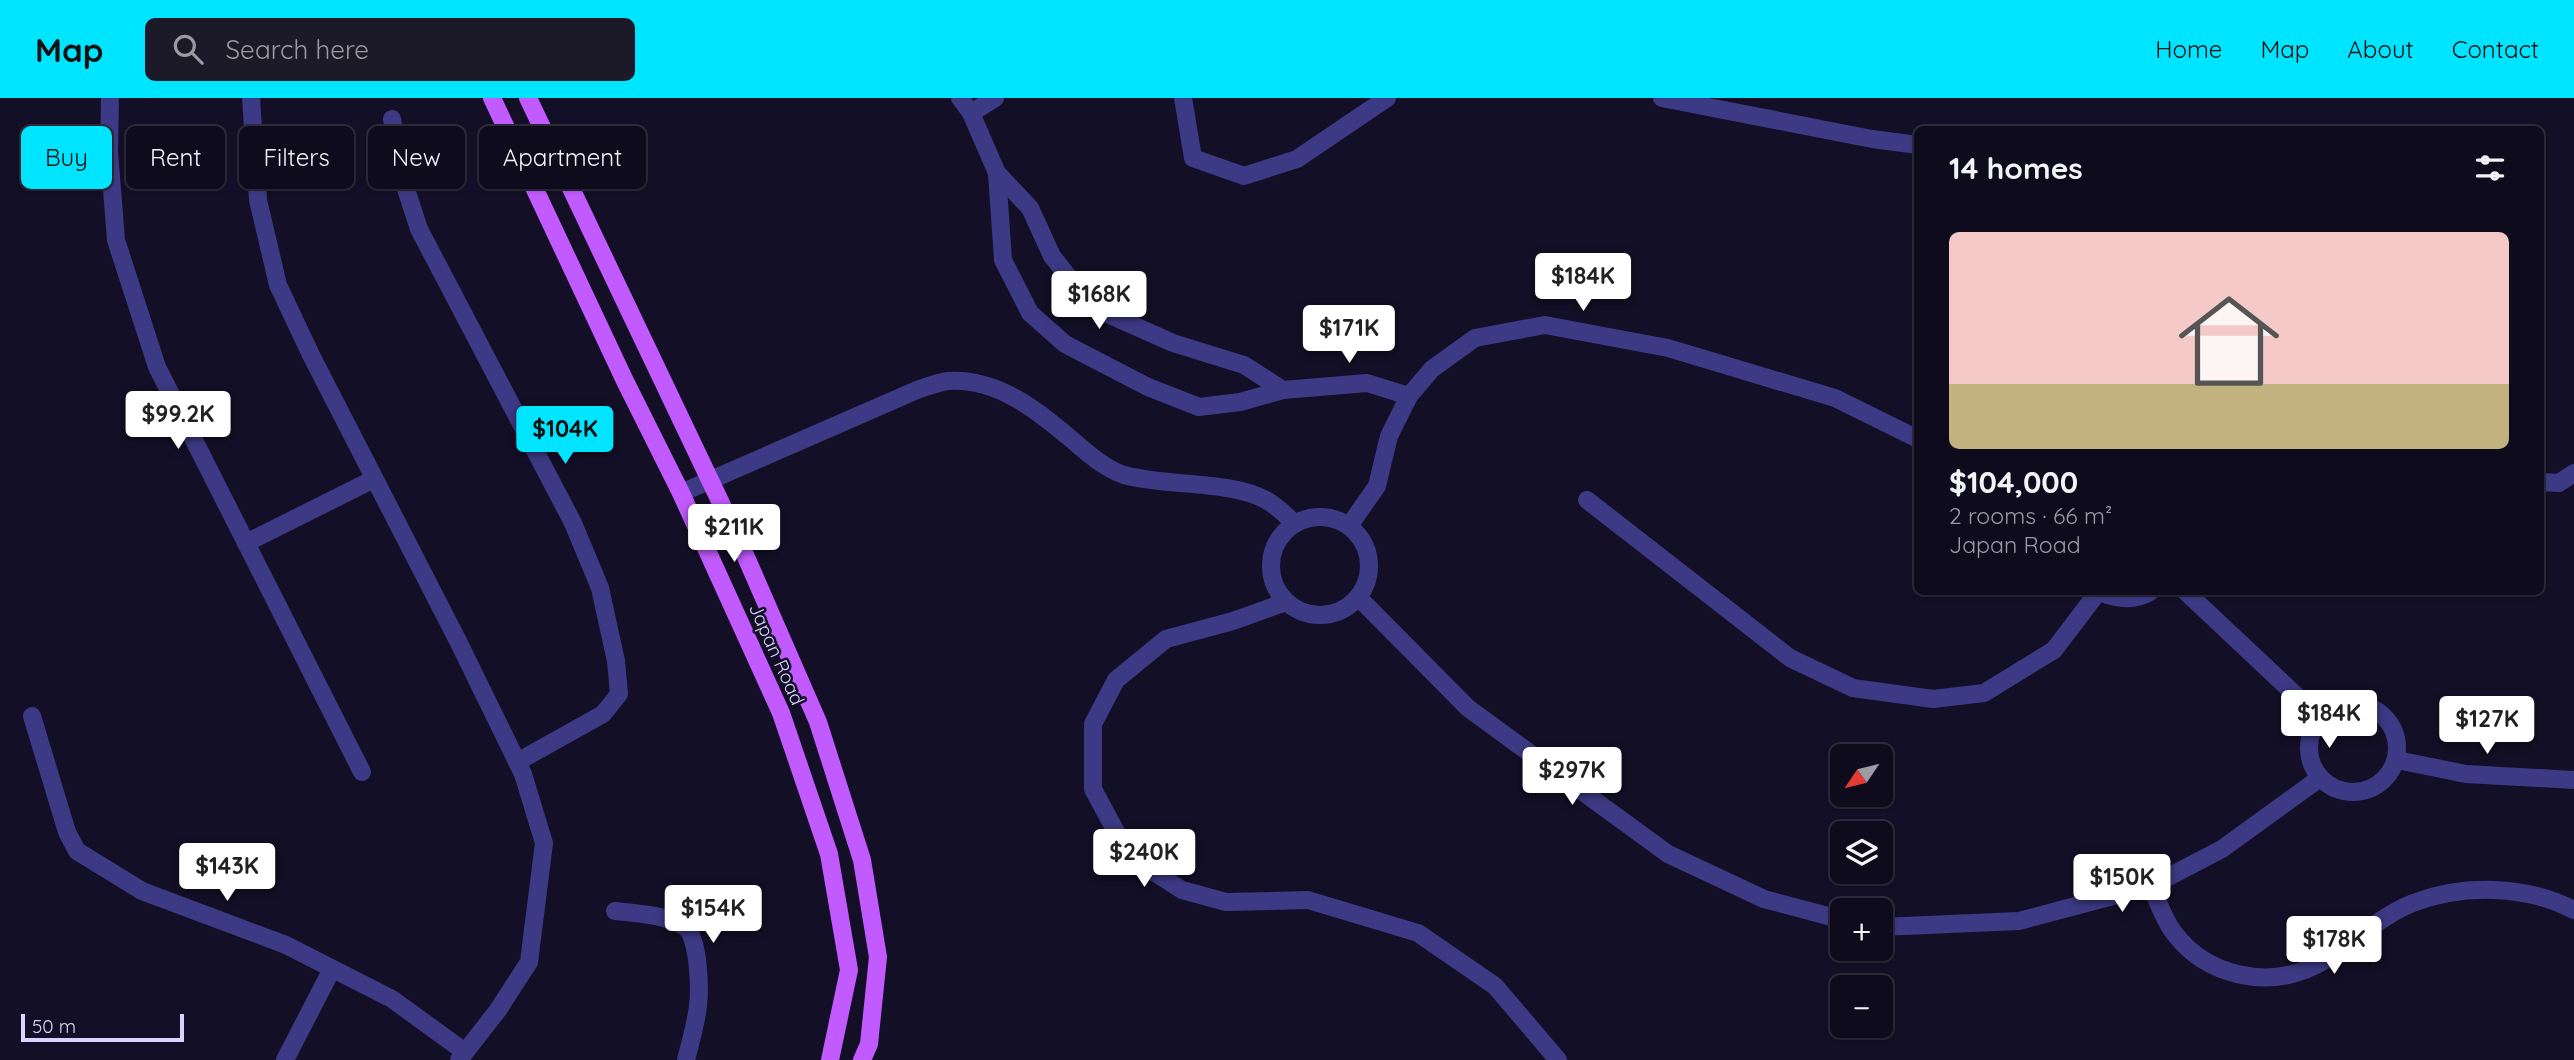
<!DOCTYPE html>
<meta charset="utf-8">
<style>
body{margin:0;font-family:Quicksand,sans-serif;background:#1c1929;color:#f1f3f6;height:100vh;display:flex;flex-direction:column;font-size:26px;white-space:nowrap}
*{box-sizing:border-box;margin:0}
p{font-size:23px;color:#9b9ba3}
.icon{flex:none;width:38px;height:38px;fill:none;stroke:currentColor;stroke-width:2;stroke-linecap:round;stroke-linejoin:round}
.map{position:relative;flex:1;overflow:hidden}
.drawer{position:absolute;left:1914px;top:28px;width:630px;height:469px;display:flex;flex-direction:column;background:#0e0b1c;border-radius:10px;box-shadow:0 2px 5px #0004,0 0 0 2px #2e2b3b}
.drawer>*{flex:none}
.guide{position:absolute;left:21px;top:28px;width:665px;height:63px;display:flex;gap:14px}
.needle{width:46px;rotate:235deg}
.controls{position:absolute;left:1830px;top:646px;display:grid;gap:14px}
.controls a{display:grid;place-items:center;width:63px;height:63px;border-radius:10px;background:#0e0b1c;box-shadow:0 2px 5px #0004,0 0 0 2px #2e2b3b;font-size:35px}
.scale{position:absolute;left:21px;bottom:18px;width:163px;box-sizing:border-box;padding-left:7px;border:4px solid #d9d4ff;border-top:0;font-size:19px;line-height:24px;white-space:nowrap;color:#d9d4ff;-webkit-text-stroke:5px #130f26;paint-order:stroke}
.price{position:absolute;translate:-50% -60px;padding:0 16px;border-radius:7px;background:#fff;color:#222;font-size:23px;line-height:46px;filter:drop-shadow(0 2px 4px #0008)}
.price::after{content:'';position:absolute;left:50%;top:42px;width:21px;height:16px;margin-left:-10px;background:inherit;clip-path:polygon(0 0,100% 0,50% 100%)}
.price.current{background:#00e5ff;color:#111}
ul{padding:0;list-style:none}
li{display:grid;align-content:center;gap:14px;height:371px;padding:0 35px}
li+li{border-top:2px solid #2e2b3b}
li span{display:grid;place-items:center;height:217px;border-radius:10px;color:#555}
li>.icon{margin-inline-start:auto}
span .icon{width:126px;height:126px;fill:#fffc;stroke-width:1}
li b{font-size:30px}
h2{display:flex;justify-content:space-between;align-items:center;height:84px;padding:0 35px;font-size:30px}
.chip{padding:0 24px;border-radius:10px;background:#0e0b1c;box-shadow:0 2px 5px #0004,0 0 0 2px #2e2b3b;font-size:24px;line-height:63px}
.chip.current{background:#00e5ff;color:#111}
header{display:flex;align-items:center;gap:42px;box-sizing:border-box;height:98px;padding:0 35px;background:#00e5ff;color:#111}
header strong{font-size:33px}
nav{display:flex;gap:38px;margin-inline-start:auto;font-size:24px}
.search{width:490px;height:63px;background:#1c1929;display:flex;align-items:center;gap:18px;box-sizing:border-box;padding:0 24px;border-radius:10px;color:#9b9ba3;font-size:26px}
.map>svg:first-child{display:block}
.lines{fill:none;stroke-linecap:round;stroke-linejoin:round}
.minor{stroke:#3d3a85;stroke-width:18}
.major{stroke:#c25bff;stroke-width:18}
.labels{text-anchor:middle;dominant-baseline:central;stroke-width:5;stroke-linejoin:round;paint-order:stroke}
.street-label{font-size:19px;fill:#d9d4ff;stroke:#130f26}
</style>
<header>
<strong>Map</strong>
<div class="search"><svg class="icon" aria-label="search" viewBox="0 0 24 24"><circle cx="10" cy="10" r="6"/><path d="M15 15l6 6"/></svg>Search here</div>
<nav><a>Home</a><a>Map</a><a>About</a><a>Contact</a></nav>
</header>
<div class="map">
<svg width="2574" height="962" viewBox="0 0 2574 962">
<rect width="100%" height="100%" fill="#130f26"/>
<g class="lines">
<g class="minor">
<polyline points="110,0 109,54 116,142 157,269 362,674"/>
<polyline points="251,0 258,102 278,187 311,257 459,545 523,676 544,745 529,864 498,912 459,962"/>
<polyline points="960,0 971,15 997,75 1003,162 1030,215 1065,246 1148,289 1199,309 1240,304 1283,292 1367,285 1409,298"/>
<polyline points="1183,0 1193,60 1244,78 1297,61 1387,0"/>
<polyline points="1662,0 1872,41 1918,47"/>
<polyline points="971,15 995,0"/>
<polyline points="392,21 405,88 419,131 573,425 600,490 616,563 619,596 603,616 517,664"/>
<polyline points="997,75 1030,110 1052,158 1092,209 1173,245 1244,267 1283,292"/>
<polyline points="2541,384 2559,385 2574,375"/>
<path d="M681 395 917 292C927 289 938 284 948 283 997 280 1037 312 1071 341 1086 354 1105 371 1124 377 1168 389 1228 382 1266 402 1277 408 1286 417 1295 426"/>
<polyline points="1587,402 1790,560 1853,590 1933,601 1984,595 2054,552 2098,494"/>
<circle cx="1320" cy="468" r="49"/>
<polyline points="1349,428 1377,388 1389,338 1409,298 1432,271 1475,240 1545,227 1668,250 1835,300 1918,341"/>
<polyline points="246,445 374,381"/>
<path d="M2099 494C2116 501 2133 504 2150 494"/>
<polyline points="2186,494 2320,620"/>
<polyline points="1359,500 1468,610 1668,756 1764,801 1843,822"/>
<polyline points="1286,504 1233,523 1166,541 1116,582 1093,626 1093,691 1129,758 1182,792 1226,804 1308,802 1418,835 1495,888 1558,962"/>
<circle cx="2353" cy="650" r="44"/>
<polyline points="32,618 67,734 77,753 142,793 286,847 392,901 465,954"/>
<polyline points="2397,662 2466,676 2574,682"/>
<path d="M2151 788C2158 803 2164 823 2175 836 2207 878 2267 891 2314 868 2349 851 2375 820 2413 805 2463 786 2526 787 2574 812"/>
<path d="M615 813C635 815 668 817 685 829 699 839 700 891 698 908 696 926 690 945 686 962"/>
<polyline points="1881,829 2019,823 2151,788 2222,751 2320,680"/>
<polyline points="285,962 332,871"/>
</g>
<g class="major">
<polyline points="492,0 625,283 681,395 781,615 829,756 849,872 830,962"/>
<polyline points="528,0 739,443 818,624 862,762 878,859 869,946 862,962"/>
</g>
</g>
<g class="labels">
<g class="street-label">
<text transform="translate(777 556) rotate(66)">Japan Road</text>
</g>
</g>
</svg>
<div class="controls">
<a><svg class="needle" viewBox="-14 -14 28 28"><path d="M0-13l5 13h-10z" fill="#e53935"/><path d="M0 13l5-13h-10z" fill="#9b9ba3"/></svg></a>
<a><svg class="icon" aria-label="layers" viewBox="0 0 24 24"><path d="M12 4l9 5-9 5-9-5zM3 14l9 5 9-5"/></svg></a>
<a>+</a>
<a>−</a>
</div>
<div class="scale">50 m</div>
<b class="price" style="left:1583px;top:215px">$184K</b>
<b class="price" style="left:1099px;top:233px">$168K</b>
<b class="price" style="left:1349px;top:267px">$171K</b>
<b class="price" style="left:178px;top:353px">$99.2K</b>
<b class="price current" style="left:565px;top:368px">$104K</b>
<b class="price" style="left:734px;top:466px">$211K</b>
<b class="price" style="left:2329px;top:652px">$184K</b>
<b class="price" style="left:2487px;top:658px">$127K</b>
<b class="price" style="left:1572px;top:709px">$297K</b>
<b class="price" style="left:1144px;top:791px">$240K</b>
<b class="price" style="left:227px;top:805px">$143K</b>
<b class="price" style="left:2122px;top:816px">$150K</b>
<b class="price" style="left:713px;top:847px">$154K</b>
<b class="price" style="left:2334px;top:878px">$178K</b>
<div class="guide">
<a class="chip current">Buy</a>
<a class="chip">Rent</a>
<a class="chip">Filters</a>
<a class="chip">New</a>
<a class="chip">Apartment</a>
</div>
<section class="drawer">
<h2>14 homes<svg class="icon" aria-label="filters" viewBox="0 0 24 24"><path d="M4 7h16M4 17h16"/><circle cx="9" cy="7" r="2"/><circle cx="15" cy="17" r="2"/></svg></h2>
<ul>
<li><span style="background:linear-gradient(#f6c9c9 70%,#c2b280 0)"><svg class="icon" aria-label="home" viewBox="0 0 24 24"><path d="M3 11l9-7 9 7M6 9v11h12V9"/></svg></span><div><b>$104,000</b><p>2 rooms · 66 m²</p><p>Japan Road</p></div></li>
</ul>
</section>
</div>
